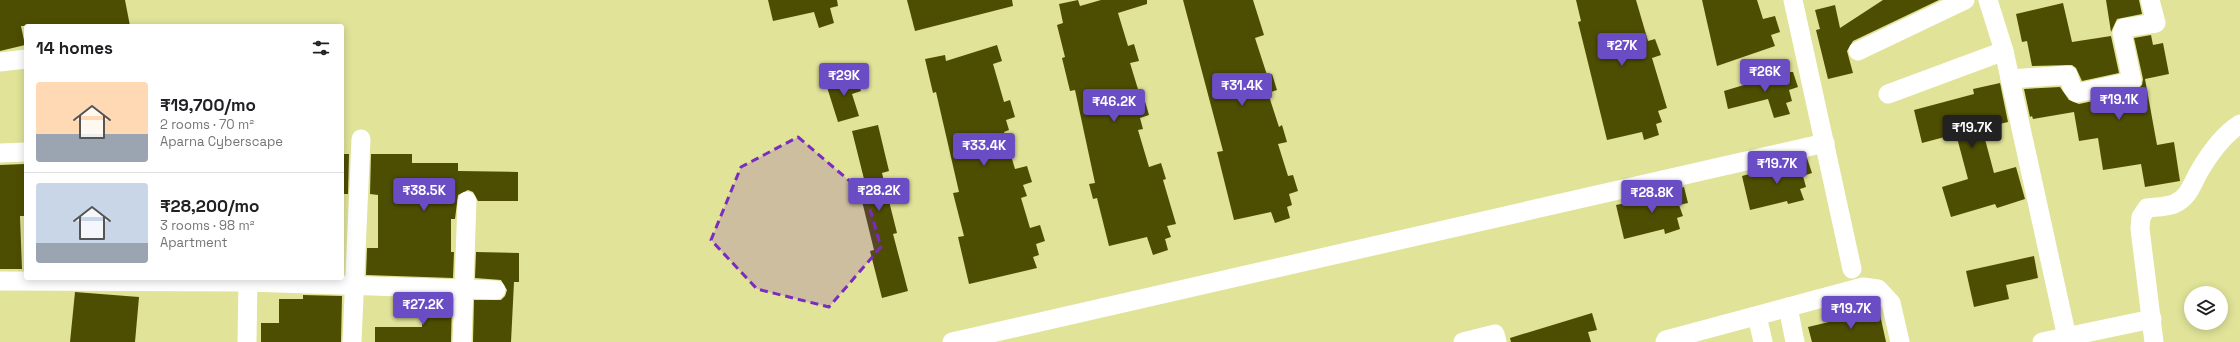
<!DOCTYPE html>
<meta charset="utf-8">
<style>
body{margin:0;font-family:"Space Grotesk",sans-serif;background:#f2f2f2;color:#202124;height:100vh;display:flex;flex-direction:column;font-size:15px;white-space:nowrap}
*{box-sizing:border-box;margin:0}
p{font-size:13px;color:#757577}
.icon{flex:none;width:22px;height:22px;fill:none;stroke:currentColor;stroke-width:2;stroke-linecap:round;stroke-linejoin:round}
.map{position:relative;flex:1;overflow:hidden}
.drawer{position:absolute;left:24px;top:24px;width:320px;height:256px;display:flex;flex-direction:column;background:#fff;border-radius:4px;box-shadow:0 2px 10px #0003}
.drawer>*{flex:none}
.fabs{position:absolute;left:2184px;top:286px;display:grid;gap:8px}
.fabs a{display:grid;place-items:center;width:44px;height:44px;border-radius:50%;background:#fff;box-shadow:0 2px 10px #0003;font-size:20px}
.price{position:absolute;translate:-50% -34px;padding:0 9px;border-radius:4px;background:#6a4cc5;color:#fff;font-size:13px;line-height:26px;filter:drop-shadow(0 1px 2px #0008)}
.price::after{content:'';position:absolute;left:50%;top:24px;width:12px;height:9px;margin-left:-6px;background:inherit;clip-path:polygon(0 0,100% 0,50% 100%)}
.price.current{background:#222;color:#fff}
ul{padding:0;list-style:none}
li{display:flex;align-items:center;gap:12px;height:100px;padding:0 12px}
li+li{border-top:1px solid #e0e0e0}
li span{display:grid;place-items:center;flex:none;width:112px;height:80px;border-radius:4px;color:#555}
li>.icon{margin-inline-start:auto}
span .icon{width:48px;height:48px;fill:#fffc;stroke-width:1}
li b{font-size:17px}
h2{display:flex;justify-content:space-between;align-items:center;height:48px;padding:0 12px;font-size:17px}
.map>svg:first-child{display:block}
.building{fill:#4e4e02}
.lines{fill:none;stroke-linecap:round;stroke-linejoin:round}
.minor{stroke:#fff;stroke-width:19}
.marked{fill:#7b2cbf;fill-opacity:0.2;stroke:#7b2cbf;stroke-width:3;stroke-dasharray:8 5;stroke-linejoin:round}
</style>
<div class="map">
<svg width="2240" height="342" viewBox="0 0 2240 342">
<rect width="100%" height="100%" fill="#e0e398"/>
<g class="building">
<polygon points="0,0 125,0 130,26 21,26 25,45 0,51"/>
<polygon points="768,0 837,0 838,6 830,8 834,23 819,28 814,12 773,21"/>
<polygon points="907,0 1012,0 1013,6 915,31"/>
<polygon points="1078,0 1080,6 1101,0 1147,0 1147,4 1118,13 1128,46 1134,44 1139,61 1130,63 1141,99 1144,98 1149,115 1140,118 1143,129 1138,130 1149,167 1161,163 1166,179 1163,180 1176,224 1167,226 1171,237 1165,239 1168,250 1153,255 1147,237 1109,246 1097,198 1093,199 1089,184 1095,183 1075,90 1070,91 1062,58 1065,57 1057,25 1063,23 1059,4"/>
<polygon points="1183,0 1253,0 1264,35 1255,38 1267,75 1272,74 1277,90 1268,93 1279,127 1282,125 1287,142 1278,144 1288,176 1293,175 1298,191 1289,194 1292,205 1287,207 1290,218 1275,223 1271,212 1234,220 1217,152 1223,151"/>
<polygon points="1576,0 1636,0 1648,41 1655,39 1661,55 1652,58 1667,108 1658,111 1662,122 1656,124 1659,135 1644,140 1642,132 1607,140 1578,22 1581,21"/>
<polygon points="1702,0 1757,0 1763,19 1775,16 1780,32 1771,35 1775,46 1717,66"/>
<polygon points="1883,0 1939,0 1853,41 1847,51 1853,73 1828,79 1816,30 1820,29 1815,10 1835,5 1840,28"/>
<polygon points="2106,0 2139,0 2142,14 2117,19 2111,32"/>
<polygon points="2063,3 2072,42 2111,36 2119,73 2082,81 2076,68 2072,65 2032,66 2027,41 2022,42 2016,14"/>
<polygon points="2151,35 2153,45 2163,43 2169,74 2145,79 2157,145 2174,142 2180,181 2145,187 2141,164 2103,170 2098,138 2079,141 2074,112 2033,119 2032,116 2030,117 2024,89 2060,87 2069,100 2079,104 2135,92 2142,85 2143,79 2134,38"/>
<polygon points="997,45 1002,61 993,64 1004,102 1010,100 1015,117 1006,120 1009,130 1004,132 1015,169 1027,166 1032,182 1023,185 1027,196 1021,198 1030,228 1040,225 1045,241 1036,244 1039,255 1033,257 1037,268 969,284 958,237 964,236 953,193 959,192 936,92 933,93 925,59 945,55 946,61"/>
<polygon points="1787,72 1793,72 1798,87 1789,90 1792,101 1786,103 1790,114 1774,118 1768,99 1728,109 1724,91"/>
<polygon points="856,74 861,91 852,94 859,116 838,122 826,84"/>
<polygon points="2000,83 2008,122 1982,128 1994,173 2016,167 2025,199 1997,208 1995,204 1951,217 1942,187 1968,179 1956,134 1922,143 1914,110 1974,94 1973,89"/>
<polygon points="878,125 889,171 882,173 897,233 893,234 908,291 882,298 870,251 874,250 860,193 867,191 852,131"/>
<polygon points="342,154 349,154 348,194 342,194"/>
<polygon points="371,154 412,154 412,163 458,163 458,171 518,172 518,201 478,201 473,192 468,190 458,195 455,219 451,219 451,252 454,252 453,278 366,275 367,248 378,248 378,195 370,194"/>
<polygon points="1807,158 1812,173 1803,176 1806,187 1800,189 1804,200 1788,204 1787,201 1750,210 1742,176"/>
<polygon points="25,164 26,216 20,216 22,269 0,269 0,165"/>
<polygon points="1684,187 1688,203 1679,205 1683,216 1677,218 1680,229 1665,234 1664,229 1624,239 1616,205 1654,197"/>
<polygon points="476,252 519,253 519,282 514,282 511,342 473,342 474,300 501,300 505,296 507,290 501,280 475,278"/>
<polygon points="2034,256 2038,278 2006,285 2009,299 1974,307 1966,271"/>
<polygon points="75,292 139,297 135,342 70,342"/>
<polygon points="303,295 342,296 341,342 261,342 261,323 279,323 279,299 303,299"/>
<polygon points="422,299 452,300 451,342 375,342 375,327 422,327"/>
<polygon points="1879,310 1886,342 1812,342 1808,327"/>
<polygon points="1592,313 1597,330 1588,332 1591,342 1511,342 1510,338"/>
</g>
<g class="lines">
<g class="minor">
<polyline points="1793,0 1852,269"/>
<polyline points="1988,0 2004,51 2068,342"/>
<polyline points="1858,51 1965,0"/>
<polyline points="0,62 26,59"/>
<polyline points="2010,79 2068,75 2072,87 2077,93 2132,81 2122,33 2124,28 2156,23 2150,0"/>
<polyline points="1888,94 2004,51"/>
<polyline points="0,153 26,152"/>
<polyline points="0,281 248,282 496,290"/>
<polyline points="1788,307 1795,342"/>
<polyline points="1757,316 1763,342"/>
<polyline points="247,342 248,278"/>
<polyline points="352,342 361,139"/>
<polyline points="462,342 467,201"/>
<polyline points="952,342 1825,143"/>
<polyline points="1463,342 1495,334 1497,342"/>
<polyline points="1665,342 1666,340 1863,287 1878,289 1891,303 1900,342"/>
<polyline points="2042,342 2152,319"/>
<path d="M2154 342 2140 229 2141 217 2147 208C2155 207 2166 207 2174 204 2190 197 2192 183 2200 170 2210 153 2223 135 2240 124"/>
</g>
</g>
<path class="marked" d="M798 137 866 195 881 247 829 307 757 289 711 240 741 167Z"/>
</svg>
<div class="fabs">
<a><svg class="icon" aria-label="layers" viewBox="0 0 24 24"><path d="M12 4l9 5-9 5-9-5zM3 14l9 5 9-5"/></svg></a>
</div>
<b class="price" style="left:1622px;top:67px">₹27K</b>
<b class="price" style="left:1765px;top:93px">₹26K</b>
<b class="price" style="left:844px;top:97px">₹29K</b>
<b class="price" style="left:1242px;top:107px">₹31.4K</b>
<b class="price" style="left:2119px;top:121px">₹19.1K</b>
<b class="price" style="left:1114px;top:123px">₹46.2K</b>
<b class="price current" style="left:1972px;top:149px">₹19.7K</b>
<b class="price" style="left:984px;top:167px">₹33.4K</b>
<b class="price" style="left:1777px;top:185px">₹19.7K</b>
<b class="price" style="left:424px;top:212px">₹38.5K</b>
<b class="price" style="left:879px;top:212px">₹28.2K</b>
<b class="price" style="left:1652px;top:214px">₹28.8K</b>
<b class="price" style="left:423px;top:326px">₹27.2K</b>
<b class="price" style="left:1851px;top:330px">₹19.7K</b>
<section class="drawer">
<h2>14 homes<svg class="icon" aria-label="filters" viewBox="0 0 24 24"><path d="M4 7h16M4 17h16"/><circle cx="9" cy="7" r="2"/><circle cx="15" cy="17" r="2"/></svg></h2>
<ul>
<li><span style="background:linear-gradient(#ffd9b3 65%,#9aa5b1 0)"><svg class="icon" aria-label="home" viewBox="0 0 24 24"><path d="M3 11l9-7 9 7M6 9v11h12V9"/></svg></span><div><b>₹19,700/mo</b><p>2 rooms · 70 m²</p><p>Aparna Cyberscape</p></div></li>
<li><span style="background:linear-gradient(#c9d6e8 75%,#9aa5b1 0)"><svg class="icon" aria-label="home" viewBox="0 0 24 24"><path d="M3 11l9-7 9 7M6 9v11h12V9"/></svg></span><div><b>₹28,200/mo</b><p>3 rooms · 98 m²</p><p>Apartment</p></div></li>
</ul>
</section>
</div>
